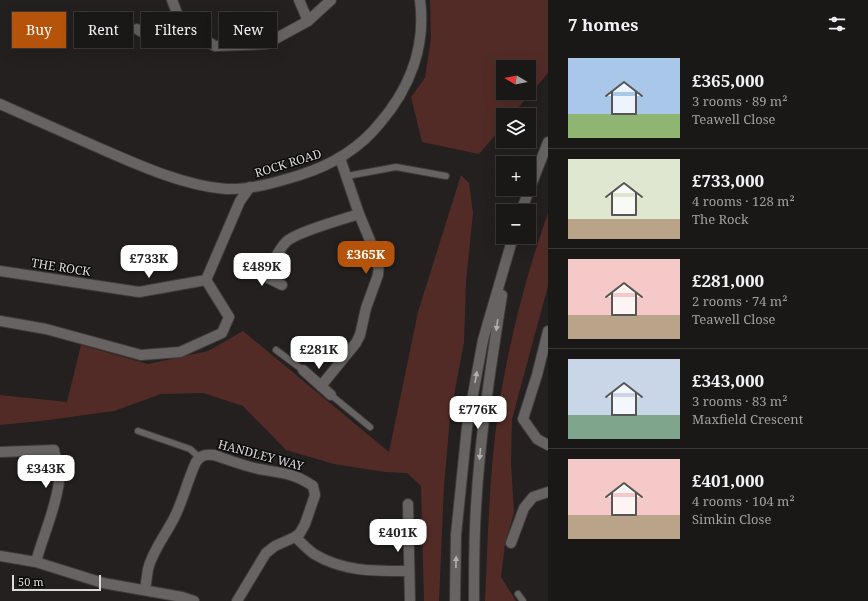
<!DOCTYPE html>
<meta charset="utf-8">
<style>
body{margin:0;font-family:"Noto Serif",serif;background:#272524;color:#f1f3f6;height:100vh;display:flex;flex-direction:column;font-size:15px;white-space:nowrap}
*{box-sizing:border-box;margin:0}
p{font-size:13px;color:#9fa0a1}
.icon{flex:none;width:22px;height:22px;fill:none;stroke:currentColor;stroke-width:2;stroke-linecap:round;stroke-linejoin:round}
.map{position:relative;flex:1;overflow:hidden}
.details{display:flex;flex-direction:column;background:#1a1817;width:320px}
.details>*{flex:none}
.hud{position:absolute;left:12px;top:12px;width:380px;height:36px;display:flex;gap:8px}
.needle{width:26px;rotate:280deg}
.controls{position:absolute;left:496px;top:60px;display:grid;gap:8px}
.controls a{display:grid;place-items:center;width:40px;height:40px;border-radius:0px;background:#1a1817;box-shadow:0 4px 16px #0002,0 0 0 1px #383736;font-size:20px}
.scale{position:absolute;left:12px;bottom:10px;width:89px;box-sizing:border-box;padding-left:4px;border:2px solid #dcdada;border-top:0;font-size:11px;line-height:14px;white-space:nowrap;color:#dcdada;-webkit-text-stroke:3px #0b0a0a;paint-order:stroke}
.price{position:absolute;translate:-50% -34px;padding:0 9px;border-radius:8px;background:#fff;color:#222;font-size:13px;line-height:26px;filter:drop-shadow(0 1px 2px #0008)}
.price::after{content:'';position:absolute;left:50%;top:24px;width:12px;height:9px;margin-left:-6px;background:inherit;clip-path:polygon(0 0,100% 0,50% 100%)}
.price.active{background:#b45309;color:#fff}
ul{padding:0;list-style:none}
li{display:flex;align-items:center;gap:12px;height:100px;padding:0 20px}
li+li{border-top:1px solid #383736}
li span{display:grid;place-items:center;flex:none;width:112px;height:80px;border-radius:0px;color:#555}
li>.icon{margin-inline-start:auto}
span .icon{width:48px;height:48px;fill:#fffc;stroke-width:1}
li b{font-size:17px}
h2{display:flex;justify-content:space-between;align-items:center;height:48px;padding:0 20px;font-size:17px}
.tag{padding:0 14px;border-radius:0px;background:#1a1817;box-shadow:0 4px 16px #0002,0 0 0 1px #383736;font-size:14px;line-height:36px}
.tag.active{background:#b45309;color:#fff}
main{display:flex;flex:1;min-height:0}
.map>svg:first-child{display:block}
.green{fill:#532b26;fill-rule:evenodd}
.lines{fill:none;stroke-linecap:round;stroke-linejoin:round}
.lane-casing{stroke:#3e3c3b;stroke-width:8}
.street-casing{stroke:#3e3c3b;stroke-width:12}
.secondary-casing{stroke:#3e3c3b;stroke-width:12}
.lane{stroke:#676362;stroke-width:6}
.street{stroke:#676362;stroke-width:10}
.secondary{stroke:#676362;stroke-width:10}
.oneway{fill:#b3b0b0}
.labels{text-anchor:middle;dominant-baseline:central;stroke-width:3;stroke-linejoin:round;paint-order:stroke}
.street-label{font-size:12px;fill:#dcdada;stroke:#0b0a0a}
</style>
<main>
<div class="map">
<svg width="548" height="601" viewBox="0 0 548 601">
<rect width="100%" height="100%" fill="#23201f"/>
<g class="green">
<path d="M430 0H548V73L512 115H503V126L479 154 422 142 411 97 425 78 431 38ZM503 67H529V93H503Z"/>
<polygon points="461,175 469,183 473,213 466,282 464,342 450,417 444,486 439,601 424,601 421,486 407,473 385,472 334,464 286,450 243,406 203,393 161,394 114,411 41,421 0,425 0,395 67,402 81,345 148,364 208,351 243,331 389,452 418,312"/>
<path d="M548 213V286L512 419 511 463 514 513 505 544 501 577 516 601H485C488 538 489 476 498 413 508 345 525 278 548 213Z"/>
</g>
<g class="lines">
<defs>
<g id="lane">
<polyline points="347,176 396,167 446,176"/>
<polyline points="276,350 303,370"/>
<polyline points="331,395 370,427"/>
<polyline points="138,431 190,449 199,457"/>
<polyline points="518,594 523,601"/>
</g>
<g id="street">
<polyline points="172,0 182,26 215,46 266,44 308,21 331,0"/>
<polyline points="299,0 308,21"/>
<polyline points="137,29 145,34 182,26"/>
<polyline points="252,270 282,285"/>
<polyline points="0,271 139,292 206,280 240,201 250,187"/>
<path d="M266 277C272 265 277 251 286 242 296 232 344 219 359 214"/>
<polyline points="0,321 46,329 141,355 180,352 222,333 229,317 206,280"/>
<polyline points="548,331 537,375 523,419 537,439 548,445"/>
<polyline points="303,370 331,395"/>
<polyline points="321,386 356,343 360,335 366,308 378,275 379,262 359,214 340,158"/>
<path d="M0 452 54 450C56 459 60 471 59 481 56 509 43 535 36 562"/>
<polyline points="408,504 410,601"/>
<path d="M295 537C301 542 307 549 314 554 344 572 375 571 409 571"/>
<polyline points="511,543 524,508 533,497 548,492"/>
<polyline points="0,556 36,562 103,583 182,597 194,601"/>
<path d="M145 590C146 583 147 576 148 569 153 549 168 532 176 514 184 497 188 479 196 462 201 455 206 454 214 455 229 460 244 466 259 469 281 473 294 473 313 486L315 495 305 524 300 533 295 537 275 546 266 553 237 601"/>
</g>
<g id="secondary">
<path d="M0 104C32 118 65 133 97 147 136 164 184 186 226 189 251 190 277 182 300 175 332 165 359 149 380 123 410 88 426 46 420 0"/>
<polyline points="521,211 548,142"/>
<polyline points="455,601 456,535 467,427 483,340 513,237"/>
<path d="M474 601C474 570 474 538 476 507 480 435 491 365 502 295"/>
</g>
</defs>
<use href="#lane" class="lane-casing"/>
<use href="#street" class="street-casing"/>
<use href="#secondary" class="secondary-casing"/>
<use href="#lane" class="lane"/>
<use href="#street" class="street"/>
<use href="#secondary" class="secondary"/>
</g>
<defs><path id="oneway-solid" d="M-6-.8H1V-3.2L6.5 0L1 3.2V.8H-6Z"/></defs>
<g class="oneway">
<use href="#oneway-solid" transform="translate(497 325) rotate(98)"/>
<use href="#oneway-solid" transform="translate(476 377) rotate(-80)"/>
<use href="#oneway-solid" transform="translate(480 454) rotate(95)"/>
<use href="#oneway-solid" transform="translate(456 562) rotate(-89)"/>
</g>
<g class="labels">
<g class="street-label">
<text transform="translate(288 163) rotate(-17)">ROCK ROAD</text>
<text transform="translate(61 267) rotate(9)">THE ROCK</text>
<text transform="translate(261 455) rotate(15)">HANDLEY WAY</text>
</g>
</g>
</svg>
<div class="controls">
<a><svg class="needle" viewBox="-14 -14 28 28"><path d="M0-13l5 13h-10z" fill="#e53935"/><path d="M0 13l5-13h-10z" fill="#9fa0a1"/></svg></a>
<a><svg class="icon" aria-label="layers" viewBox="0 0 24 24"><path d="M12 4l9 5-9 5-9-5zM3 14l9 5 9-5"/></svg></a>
<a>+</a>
<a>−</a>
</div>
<div class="scale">50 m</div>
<b class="price active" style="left:366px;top:275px">£365K</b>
<b class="price" style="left:149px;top:279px">£733K</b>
<b class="price" style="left:262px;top:287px">£489K</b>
<b class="price" style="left:319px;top:370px">£281K</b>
<b class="price" style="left:478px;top:430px">£776K</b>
<b class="price" style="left:46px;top:489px">£343K</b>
<b class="price" style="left:398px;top:553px">£401K</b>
<div class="hud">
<a class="tag active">Buy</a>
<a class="tag">Rent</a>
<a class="tag">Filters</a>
<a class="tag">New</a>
</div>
</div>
<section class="details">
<h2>7 homes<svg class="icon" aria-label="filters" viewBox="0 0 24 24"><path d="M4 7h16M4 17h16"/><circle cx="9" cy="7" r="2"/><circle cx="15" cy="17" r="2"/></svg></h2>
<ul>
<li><span style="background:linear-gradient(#a9c7e8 70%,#8fb573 0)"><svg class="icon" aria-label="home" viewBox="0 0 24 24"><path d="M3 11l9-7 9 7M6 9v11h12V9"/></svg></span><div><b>£365,000</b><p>3 rooms · 89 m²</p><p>Teawell Close</p></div></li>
<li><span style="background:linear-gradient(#dfe7d0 75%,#b9a48a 0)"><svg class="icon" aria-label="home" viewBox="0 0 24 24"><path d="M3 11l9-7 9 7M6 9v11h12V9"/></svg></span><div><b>£733,000</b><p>4 rooms · 128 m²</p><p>The Rock</p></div></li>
<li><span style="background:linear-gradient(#f6c9c9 70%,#b9a48a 0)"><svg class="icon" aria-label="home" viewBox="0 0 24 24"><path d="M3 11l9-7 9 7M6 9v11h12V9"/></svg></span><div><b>£281,000</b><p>2 rooms · 74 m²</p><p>Teawell Close</p></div></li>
<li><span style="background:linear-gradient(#c9d6e8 70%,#7fa58c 0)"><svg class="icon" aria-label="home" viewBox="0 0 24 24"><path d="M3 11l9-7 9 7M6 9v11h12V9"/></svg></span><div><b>£343,000</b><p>3 rooms · 83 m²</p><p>Maxfield Crescent</p></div></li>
<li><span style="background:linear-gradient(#f6c9c9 70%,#b9a48a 0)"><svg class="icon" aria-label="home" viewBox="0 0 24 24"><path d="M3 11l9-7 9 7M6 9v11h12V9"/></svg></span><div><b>£401,000</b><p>4 rooms · 104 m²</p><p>Simkin Close</p></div></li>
</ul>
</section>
</main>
